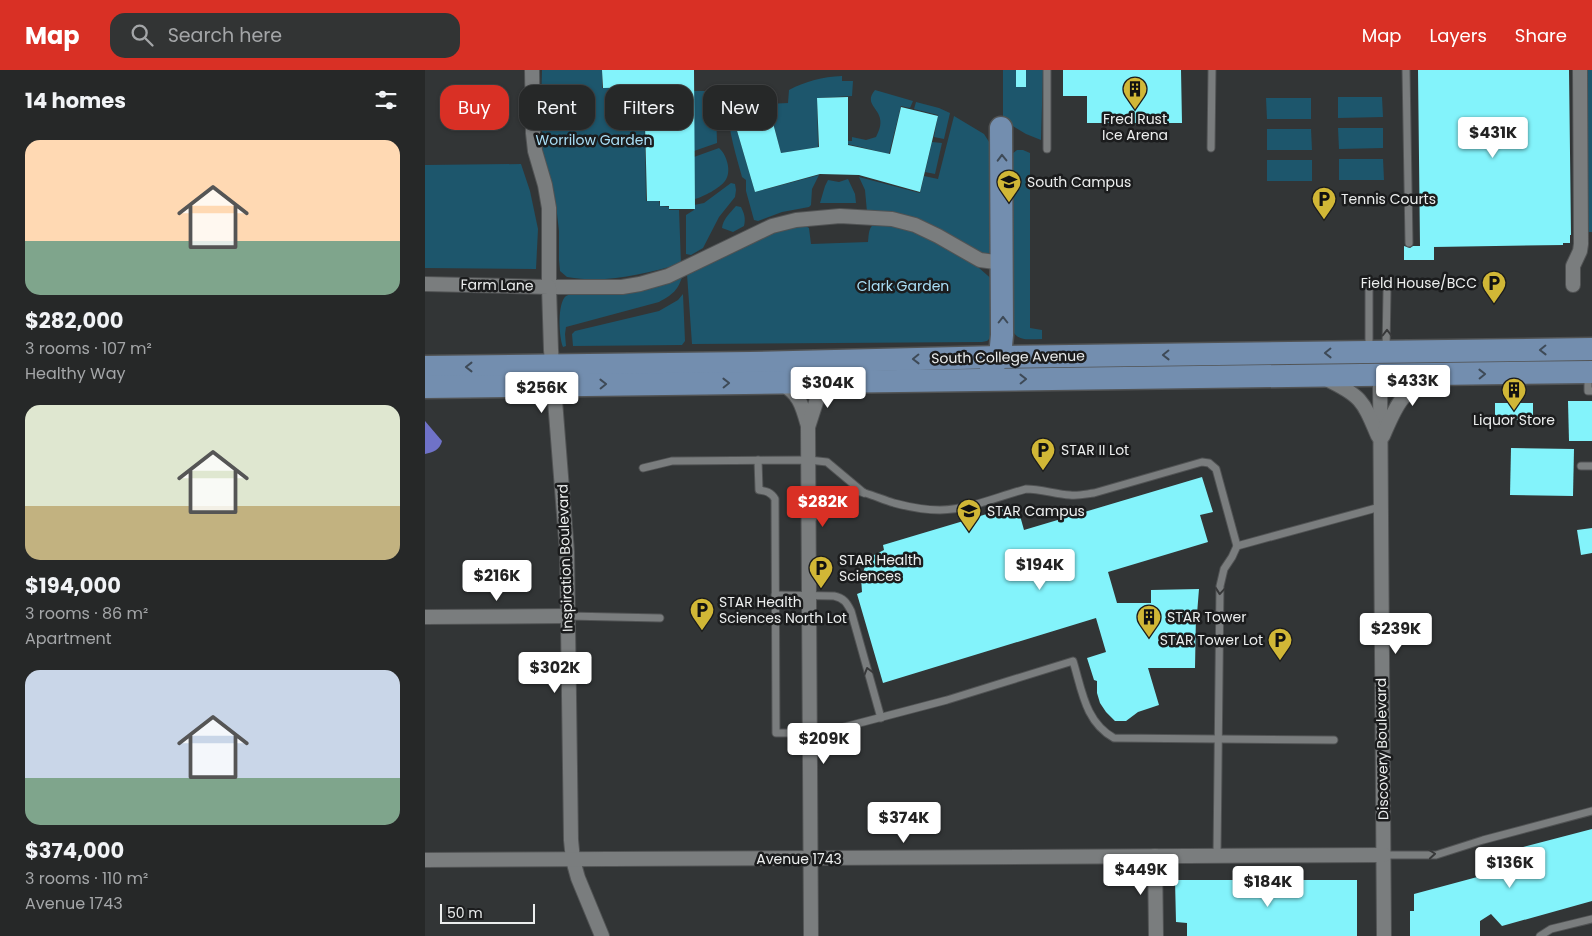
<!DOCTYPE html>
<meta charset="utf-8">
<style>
body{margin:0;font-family:Poppins,sans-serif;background:#323434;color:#f1f3f6;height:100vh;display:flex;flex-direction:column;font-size:19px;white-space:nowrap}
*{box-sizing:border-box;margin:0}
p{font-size:16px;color:#a4a6a8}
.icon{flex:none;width:28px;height:28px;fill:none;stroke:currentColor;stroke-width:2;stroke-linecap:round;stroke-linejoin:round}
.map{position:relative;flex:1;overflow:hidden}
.side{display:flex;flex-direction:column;background:#262828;width:425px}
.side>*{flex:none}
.hud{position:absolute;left:15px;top:15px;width:475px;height:45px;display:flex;gap:10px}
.scale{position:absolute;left:15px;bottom:12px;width:95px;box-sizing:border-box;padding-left:5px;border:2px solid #eceeee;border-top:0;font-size:14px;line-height:18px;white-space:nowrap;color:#eceeee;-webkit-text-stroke:4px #1b1c1d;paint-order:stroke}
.price{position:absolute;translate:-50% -42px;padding:0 11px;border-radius:5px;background:#fff;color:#222;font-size:16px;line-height:32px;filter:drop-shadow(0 1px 2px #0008)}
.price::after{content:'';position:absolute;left:50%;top:30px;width:15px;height:11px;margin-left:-8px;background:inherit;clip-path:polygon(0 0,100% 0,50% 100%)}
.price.on{background:#d93025;color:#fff}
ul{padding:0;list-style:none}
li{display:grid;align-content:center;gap:10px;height:265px;padding:0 25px}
li span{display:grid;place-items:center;height:155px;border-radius:15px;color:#555}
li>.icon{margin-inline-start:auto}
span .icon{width:90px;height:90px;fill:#fffc;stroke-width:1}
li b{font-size:21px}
h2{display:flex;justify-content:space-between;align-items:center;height:60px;padding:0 25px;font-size:21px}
.chip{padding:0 18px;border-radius:15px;background:#262828;box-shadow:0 1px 4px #0004,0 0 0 1px #424445;font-size:18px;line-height:45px}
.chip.on{background:#d93025;color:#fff}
header{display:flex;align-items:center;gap:30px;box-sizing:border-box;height:70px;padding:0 25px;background:#d93025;color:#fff}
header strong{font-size:24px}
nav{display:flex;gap:28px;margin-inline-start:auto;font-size:18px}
.search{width:350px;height:45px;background:#323434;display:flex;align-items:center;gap:12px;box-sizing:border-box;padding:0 18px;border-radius:15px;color:#a4a6a8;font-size:19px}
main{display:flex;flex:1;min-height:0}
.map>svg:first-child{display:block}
.green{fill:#1d566c}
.water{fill:#6f72c8}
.building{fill:#83f3fb}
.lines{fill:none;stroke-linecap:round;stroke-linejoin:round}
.service-casing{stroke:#515354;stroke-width:9}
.minor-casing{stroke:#515354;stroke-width:16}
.primary-casing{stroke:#515354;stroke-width:25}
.service{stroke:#7a7d7e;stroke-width:7}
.minor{stroke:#7a7d7e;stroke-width:14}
.primary{stroke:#738eaf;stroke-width:22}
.oneway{stroke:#3e4a57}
.oneway2{stroke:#38393a}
.labels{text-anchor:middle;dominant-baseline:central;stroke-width:5;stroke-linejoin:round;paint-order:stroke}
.poi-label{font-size:14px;fill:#eceeee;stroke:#1b1c1d;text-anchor:start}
.park-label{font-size:14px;fill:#aadff7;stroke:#1b1c1d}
.street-label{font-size:14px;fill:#eceeee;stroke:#1b1c1d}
</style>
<header>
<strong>Map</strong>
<div class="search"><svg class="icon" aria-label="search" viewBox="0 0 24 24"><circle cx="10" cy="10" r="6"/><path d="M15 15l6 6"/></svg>Search here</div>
<nav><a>Map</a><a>Layers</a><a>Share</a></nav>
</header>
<main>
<section class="side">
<h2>14 homes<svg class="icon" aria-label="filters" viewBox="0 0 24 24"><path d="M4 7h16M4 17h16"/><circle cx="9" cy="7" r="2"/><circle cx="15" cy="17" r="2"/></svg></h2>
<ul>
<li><span style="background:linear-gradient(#ffd9b3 65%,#7fa58c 0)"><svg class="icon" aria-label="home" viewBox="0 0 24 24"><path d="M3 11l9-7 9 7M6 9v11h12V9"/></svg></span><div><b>$282,000</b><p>3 rooms · 107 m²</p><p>Healthy Way</p></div></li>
<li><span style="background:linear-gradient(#dfe7d0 65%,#c2b280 0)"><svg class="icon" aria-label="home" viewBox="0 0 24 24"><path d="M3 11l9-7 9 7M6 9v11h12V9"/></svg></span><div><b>$194,000</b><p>3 rooms · 86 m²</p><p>Apartment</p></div></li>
<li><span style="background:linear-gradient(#c9d6e8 70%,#7fa58c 0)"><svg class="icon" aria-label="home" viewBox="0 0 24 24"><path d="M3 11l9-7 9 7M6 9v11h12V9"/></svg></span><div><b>$374,000</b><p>3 rooms · 110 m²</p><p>Avenue 1743</p></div></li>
</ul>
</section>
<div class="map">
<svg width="1167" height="866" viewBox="0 0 1167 866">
<rect width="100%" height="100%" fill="#323536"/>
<g class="green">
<path d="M117 0H177V18H219L221 131H234L235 136 244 137V140H254L256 194C217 204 182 214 142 207L135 201 134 190V161L131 135 118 84 116 33Z"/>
<polygon points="578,0 618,0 616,70 601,64 578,50"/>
<polygon points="1162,0 1167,0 1167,162 1163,162"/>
<path d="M417 6V11H428L427 26 392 28 393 77 356 83 344 37 308 47 330 122 394 105 387 119 386 135 384 137 357 142 333 151 329 150 321 121V110L317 107C311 85 304 63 303 41L319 38 325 35 363 33 364 20C381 11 397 7 417 6Z"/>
<path d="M450 20 488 31 485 38 476 36 464 84 423 74V71H427V67L441 70 451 67C467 39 435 38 450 20Z"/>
<polygon points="269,21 290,21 292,71 292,73 269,81"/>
<polygon points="913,27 957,27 958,47 913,48"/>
<polygon points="841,28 886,28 886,49 842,49"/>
<polygon points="491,32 514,38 525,43 519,69 509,67 513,45 489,39"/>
<polygon points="529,46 559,64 566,75 569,178 564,183 557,184 442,142 440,120 434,107 495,123 499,106 513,109"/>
<polygon points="913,58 958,58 958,78 914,79"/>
<polygon points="842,59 886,59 887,80 842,80"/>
<polygon points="507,72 517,73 510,104 500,102"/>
<path d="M294 78C302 85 307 102 300 111 295 118 278 127 270 129L269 87Z"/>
<path d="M592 80H598L605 83V258L617 260V269C606 269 593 272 588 261L587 84Z"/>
<polygon points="958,89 959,110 914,110 914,89"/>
<rect x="842" y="90" width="45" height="21"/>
<polygon points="96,94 105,121 113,159 111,199 0,198 0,95"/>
<polygon points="423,109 430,124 431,133 395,133 400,116 403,110 414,112"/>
<polygon points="306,113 310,114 311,120 310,127 294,147 278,178 266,185 261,184 261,145 269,140 269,135 279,133"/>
<path d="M311 136 316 137C319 143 321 148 319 156L308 162 297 158C298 149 305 143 311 136Z"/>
<path d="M452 152 500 164 545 190 570 212 565 268 562 271 557 272 267 274 262 204 347 161 379 155 384 158 386 174 443 172C444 164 443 156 452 152Z"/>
<path d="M258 204C253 221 248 224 234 232L141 257 140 264 141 276 138 277C134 267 132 233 141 226 144 224 150 223 153 222Z"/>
<polygon points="258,224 260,271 257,275 148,276 147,264 150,261 234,241 253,230"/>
</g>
<path class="water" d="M0 351 17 371C15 380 8 382 0 384Z"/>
<g class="building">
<polygon points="177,0 269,0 270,139 244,139 244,136 235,136 235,131 222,131 219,17 178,18"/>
<rect x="591" y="0" width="10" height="17"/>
<polygon points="638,0 756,0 757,53 662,53 662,26 638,26"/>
<polygon points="993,0 1144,0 1146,165 1145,165 1145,173 1138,173 1138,175 1009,177 1009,190 979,190 979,176 985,178 988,176 995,176"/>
<polygon points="423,27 423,75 465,84 476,37 513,46 495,122 434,105 395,104 330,122 308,47 344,38 356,83 394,77 392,28"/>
<polygon points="1143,331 1167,331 1167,371 1144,371"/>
<rect x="1070" y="333" width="38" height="17"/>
<polygon points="1086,378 1149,379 1148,426 1085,425"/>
<polygon points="777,407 788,442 775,445 783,472 683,502 692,533 726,533 726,520 774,519 772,544 771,544 770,598 723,598 734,635 713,642 701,651 690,651 681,642 675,633 672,623 672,611 669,610 662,588 681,582 671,548 458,613 432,524 437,522 436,508 441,494 449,485 459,480 458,475 592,435 599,460"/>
<polygon points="1167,458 1167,483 1156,485 1152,460"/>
<polygon points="1167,759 1167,831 1077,856 1066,844 1055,851 1055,866 985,866 985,841 989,841 989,824 1056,806 1052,789"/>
<polygon points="750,810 932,810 932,866 762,866 762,853 751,852"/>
</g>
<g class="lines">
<defs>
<g id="service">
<polyline points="622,0 622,79"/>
<polyline points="981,0 984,173"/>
<polyline points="786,78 787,0"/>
<polyline points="944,280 944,220"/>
<polyline points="961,280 962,221"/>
<polyline points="1163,305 1163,321 1167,321"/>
<path d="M333 390 334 420C341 421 346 422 350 429L351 663H385L404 661 522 630 648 591C657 620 660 652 689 668L909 670"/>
<polyline points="1156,396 1167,396"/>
<polyline points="218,398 247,391 384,390 402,392 439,423"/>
<path d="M386 451C398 431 417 417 440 423 450 426 459 430 469 433 484 437 500 440 515 440 546 439 571 427 601 419 616 419 630 424 645 425 653 426 661 424 669 423L777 392 784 393 791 399 812 476 807 487 799 499 795 516 792 786"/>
<polyline points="812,476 955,437"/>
<path d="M350 525 409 526C419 528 422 533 426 541L456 648"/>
<polyline points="143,546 235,548"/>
<polyline points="959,785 1011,785 1058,770 1167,741"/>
<polyline points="1115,866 1126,859 1167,849"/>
</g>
<g id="minor">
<polyline points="107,0 108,63 110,81 120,115 124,138 124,217 197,217 215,214 243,206 347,156 371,150 415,146 467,149 490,155 513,166 555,190 578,193"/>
<polyline points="0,214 124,217 126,280 142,482 146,770 148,790 153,808 177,866"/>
<polyline points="1148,215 1148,196 1155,181 1156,174 1155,0"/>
<polyline points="955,305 959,866"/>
<path d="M901 309C937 326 938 331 953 366"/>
<path d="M355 314C374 321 378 338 383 356"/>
<path d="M958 366C971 336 976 320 1009 309"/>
<polyline points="0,547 143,546"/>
<polyline points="730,786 731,866"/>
<polyline points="0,790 959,785"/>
<polyline points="386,866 383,357 393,326 406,311"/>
</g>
<g id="primary">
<polyline points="0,297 325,293 575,287 1167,279"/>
<polyline points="566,297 575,287 577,265 576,58"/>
<polyline points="0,317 1167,302"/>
</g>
</defs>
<use href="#service" class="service-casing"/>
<use href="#minor" class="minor-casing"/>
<use href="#primary" class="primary-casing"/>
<use href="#service" class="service"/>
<use href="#minor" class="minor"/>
<use href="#primary" class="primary"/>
</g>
<defs><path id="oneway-chevron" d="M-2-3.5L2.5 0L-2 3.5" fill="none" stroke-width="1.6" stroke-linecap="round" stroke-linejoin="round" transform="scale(1.25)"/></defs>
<g class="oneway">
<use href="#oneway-chevron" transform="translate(577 88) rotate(-91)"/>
<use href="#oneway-chevron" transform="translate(578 250) rotate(-90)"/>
<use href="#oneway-chevron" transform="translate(1118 280) rotate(179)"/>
<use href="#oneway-chevron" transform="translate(903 283) rotate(179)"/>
<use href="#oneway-chevron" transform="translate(741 285) rotate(179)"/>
<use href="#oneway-chevron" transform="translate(491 289) rotate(179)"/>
<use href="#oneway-chevron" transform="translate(44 297) rotate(180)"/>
<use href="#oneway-chevron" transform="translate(1057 304) rotate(-1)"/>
<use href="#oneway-chevron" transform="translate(598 309) rotate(-1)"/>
<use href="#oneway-chevron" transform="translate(301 313) rotate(-1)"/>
<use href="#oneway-chevron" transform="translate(178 314) rotate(-1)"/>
</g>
<g class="oneway2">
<use href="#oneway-chevron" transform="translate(962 263) rotate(-90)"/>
<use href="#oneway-chevron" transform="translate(795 521) rotate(95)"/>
<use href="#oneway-chevron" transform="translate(443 601) rotate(-106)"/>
<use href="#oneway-chevron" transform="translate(1007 784) rotate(-5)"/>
</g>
<defs>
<symbol id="building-pin" viewBox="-11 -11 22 30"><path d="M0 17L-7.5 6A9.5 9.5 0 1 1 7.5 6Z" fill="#d1b736" stroke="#1b1c1d"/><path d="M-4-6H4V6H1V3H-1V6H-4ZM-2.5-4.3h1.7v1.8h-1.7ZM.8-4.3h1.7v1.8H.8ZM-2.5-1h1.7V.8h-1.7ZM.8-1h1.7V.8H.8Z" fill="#111"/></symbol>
<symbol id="university-pin" viewBox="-11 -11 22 30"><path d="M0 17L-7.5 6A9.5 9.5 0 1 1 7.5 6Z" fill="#d1b736" stroke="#1b1c1d"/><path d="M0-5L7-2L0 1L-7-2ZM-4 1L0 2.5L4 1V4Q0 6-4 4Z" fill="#111"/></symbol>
<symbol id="parking-pin" viewBox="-11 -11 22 30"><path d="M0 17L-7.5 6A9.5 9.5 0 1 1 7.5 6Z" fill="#d1b736" stroke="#1b1c1d"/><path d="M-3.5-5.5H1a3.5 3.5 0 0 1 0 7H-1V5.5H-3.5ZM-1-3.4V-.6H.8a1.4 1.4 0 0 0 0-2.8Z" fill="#111"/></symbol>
</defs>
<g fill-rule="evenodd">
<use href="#building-pin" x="696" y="5" width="28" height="38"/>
<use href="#university-pin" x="570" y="98" width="28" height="38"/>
<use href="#parking-pin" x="885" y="115" width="28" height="38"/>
<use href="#parking-pin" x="1055" y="199" width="28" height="38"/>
<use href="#building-pin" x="1075" y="306" width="28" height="38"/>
<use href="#parking-pin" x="604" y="366" width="28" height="38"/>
<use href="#university-pin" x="530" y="427" width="28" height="38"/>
<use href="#parking-pin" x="382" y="484" width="28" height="38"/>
<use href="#parking-pin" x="263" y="526" width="28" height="38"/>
<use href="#building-pin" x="710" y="533" width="28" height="38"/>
<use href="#parking-pin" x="841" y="556" width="28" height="38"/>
</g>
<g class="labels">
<g class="poi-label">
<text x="710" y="49" text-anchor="middle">Fred Rust<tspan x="710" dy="16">Ice Arena</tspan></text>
<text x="602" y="112">South Campus</text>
<text x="916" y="129">Tennis Courts</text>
<text x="1052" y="213" text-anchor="end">Field House/BCC</text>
<text x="1089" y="350" text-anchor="middle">Liquor Store</text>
<text x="636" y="380">STAR II Lot</text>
<text x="562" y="441">STAR Campus</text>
<text x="414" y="490">STAR Health<tspan x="414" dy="16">Sciences</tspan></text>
<text x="294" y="532">STAR Health<tspan x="294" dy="16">Sciences North Lot</tspan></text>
<text x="742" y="547">STAR Tower</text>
<text x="838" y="570" text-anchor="end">STAR Tower Lot</text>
</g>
<g class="park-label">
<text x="169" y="70">Worrilow Garden</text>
<text x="478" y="216">Clark Garden</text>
</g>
<g class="street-label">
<text transform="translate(72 215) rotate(1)">Farm Lane</text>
<text transform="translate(583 287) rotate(-1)">South College Avenue</text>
<text transform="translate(140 488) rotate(-92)">Inspiration Boulevard</text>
<text transform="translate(957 679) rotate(-91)">Discovery Boulevard</text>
<text x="374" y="789">Avenue 1743</text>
</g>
</g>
</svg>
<div class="scale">50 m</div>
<b class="price" style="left:1068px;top:89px">$431K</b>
<b class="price" style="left:988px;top:337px">$433K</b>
<b class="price" style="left:403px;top:339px">$304K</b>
<b class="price" style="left:117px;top:344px">$256K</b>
<b class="price on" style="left:398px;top:458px">$282K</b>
<b class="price" style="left:615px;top:521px">$194K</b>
<b class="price" style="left:72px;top:532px">$216K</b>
<b class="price" style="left:971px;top:585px">$239K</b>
<b class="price" style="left:130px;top:624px">$302K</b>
<b class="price" style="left:399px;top:695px">$209K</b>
<b class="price" style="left:479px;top:774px">$374K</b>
<b class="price" style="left:1085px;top:819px">$136K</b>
<b class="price" style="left:716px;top:826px">$449K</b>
<b class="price" style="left:843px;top:838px">$184K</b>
<div class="hud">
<a class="chip on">Buy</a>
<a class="chip">Rent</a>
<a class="chip">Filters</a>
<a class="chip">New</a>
</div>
</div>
</main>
